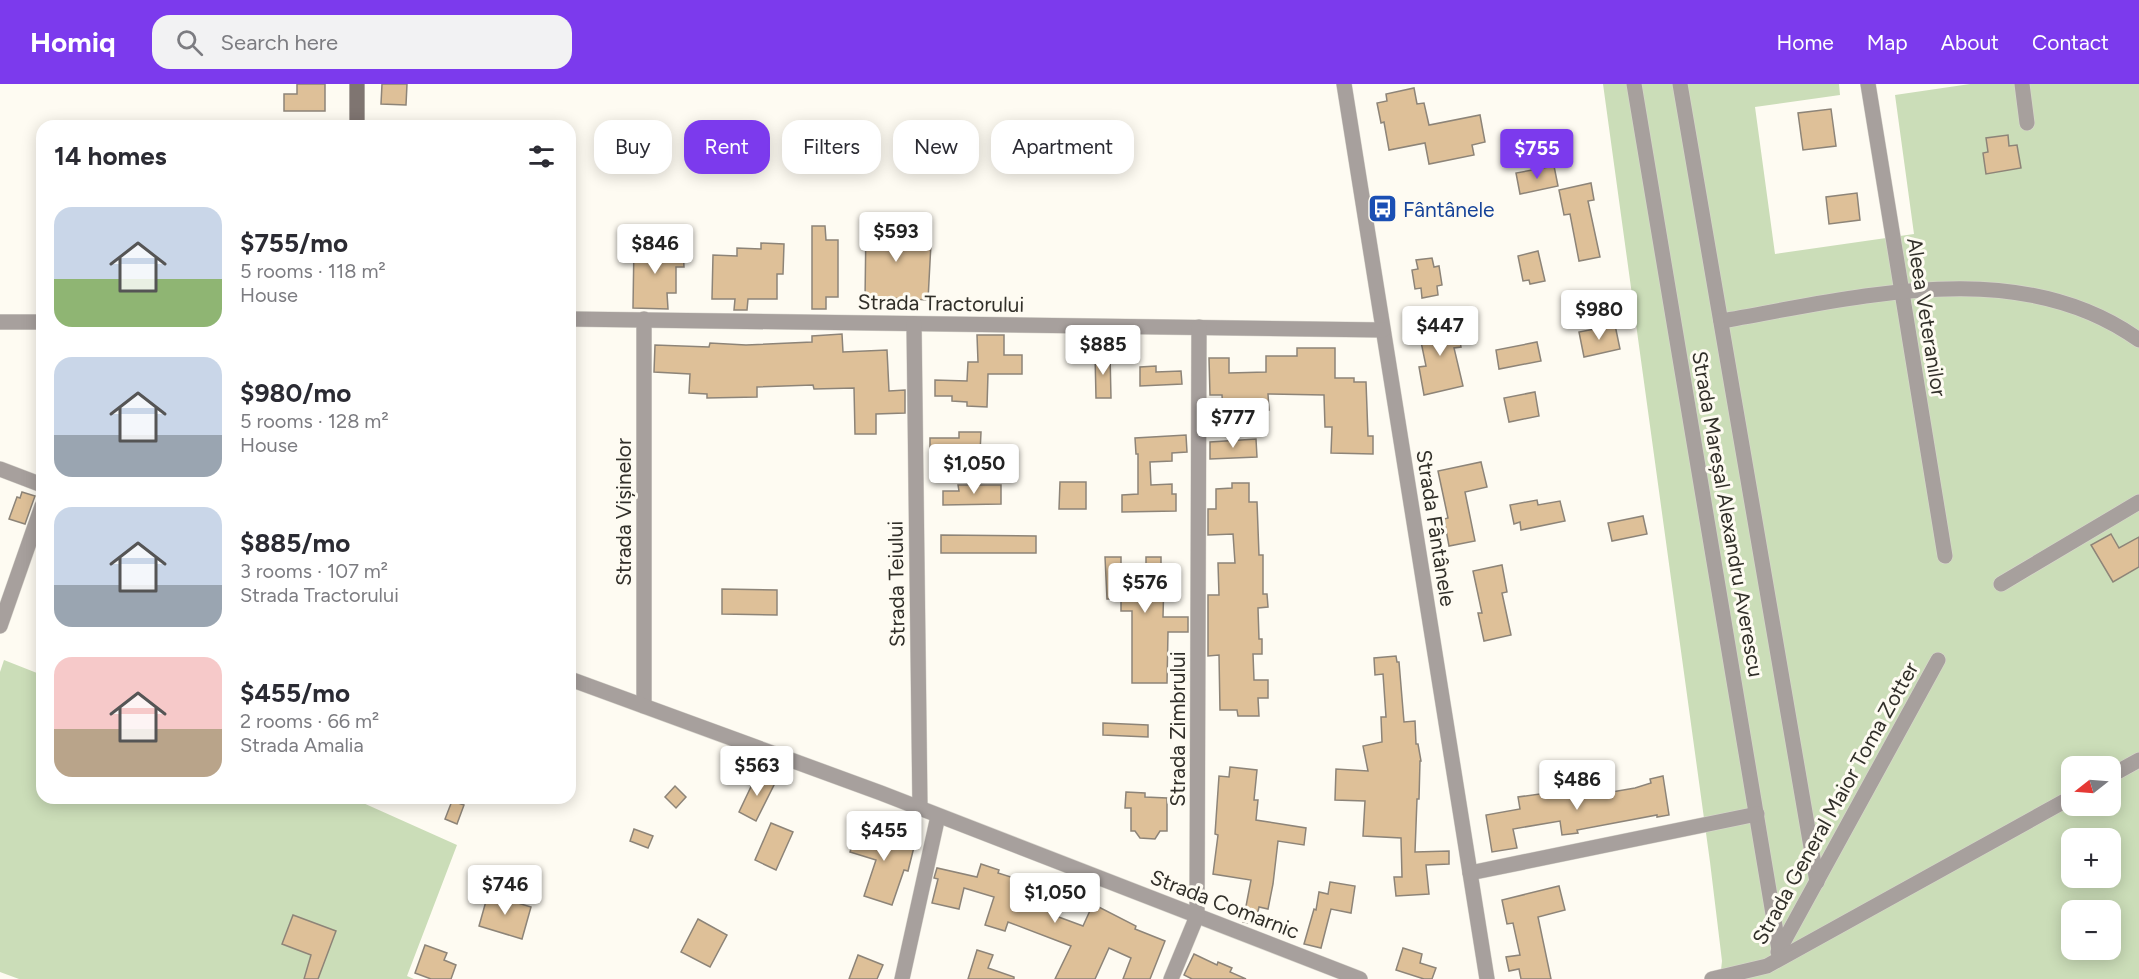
<!DOCTYPE html>
<meta charset="utf-8">
<style>
body{margin:0;font-family:Figtree,sans-serif;background:#f2f2f3;color:#2b2b33;height:100vh;display:flex;flex-direction:column;font-size:22px;white-space:nowrap}
*{box-sizing:border-box;margin:0}
p{font-size:20px;color:#7c7c81}
.icon{flex:none;width:33px;height:33px;fill:none;stroke:currentColor;stroke-width:2;stroke-linecap:round;stroke-linejoin:round}
.map{position:relative;flex:1;overflow:hidden}
.panel{position:absolute;left:36px;top:36px;width:540px;height:684px;display:flex;flex-direction:column;background:#fff;border-radius:18px;box-shadow:0 3px 15px #0003}
.panel>*{flex:none}
.top-card{position:absolute;left:594px;top:36px;width:570px;height:54px;display:flex;gap:12px}
.needle{width:39px;rotate:253deg}
.tools{position:absolute;left:2061px;top:672px;display:grid;gap:12px}
.tools a{display:grid;place-items:center;width:60px;height:60px;border-radius:12px;background:#fff;box-shadow:0 3px 15px #0003;font-size:30px}
.price{position:absolute;translate:-50% -51px;padding:0 14px;border-radius:6px;background:#fff;color:#222;font-size:20px;line-height:39px;filter:drop-shadow(0 2px 3px #0008)}
.price::after{content:'';position:absolute;left:50%;top:36px;width:18px;height:14px;margin-left:-9px;background:inherit;clip-path:polygon(0 0,100% 0,50% 100%)}
.price.active{background:#7c3aed;color:#fff}
ul{padding:0;list-style:none}
li{display:flex;align-items:center;gap:18px;height:150px;padding:0 18px}
li span{display:grid;place-items:center;flex:none;width:168px;height:120px;border-radius:18px;color:#555}
li>.icon{margin-inline-start:auto}
span .icon{width:72px;height:72px;fill:#fffc;stroke-width:1}
li b{font-size:26px}
h2{display:flex;justify-content:space-between;align-items:center;height:72px;padding:0 18px;font-size:26px}
.pill{padding:0 21px;border-radius:18px;background:#fff;box-shadow:0 3px 15px #0003;font-size:21px;line-height:54px}
.pill.active{background:#7c3aed;color:#fff}
header{display:flex;align-items:center;gap:36px;box-sizing:border-box;height:84px;padding:0 30px;background:#7c3aed;color:#fff}
header strong{font-size:28px}
nav{display:flex;gap:33px;margin-inline-start:auto;font-size:21px}
.search{width:420px;height:54px;background:#f2f2f3;display:flex;align-items:center;gap:15px;box-sizing:border-box;padding:0 21px;border-radius:18px;color:#7c7c81;font-size:22px}
.map>svg:first-child{display:block}
.green{fill:#cbddb8;fill-rule:evenodd}
.building{fill:#dec098;stroke:#8d8478;stroke-width:1.5}
.lines{fill:none;stroke-linecap:round;stroke-linejoin:round}
.street-casing{stroke:#d9d6ce;stroke-width:16}
.secondary-casing{stroke:#d9d6ce;stroke-width:16}
.street{stroke:#a7a09d;stroke-width:15}
.secondary{stroke:#7f7571;stroke-width:15}
.labels{text-anchor:middle;dominant-baseline:central;stroke-width:6;stroke-linejoin:round;paint-order:stroke}
.transit-label{font-size:21px;fill:#164399;stroke:#fefbf2;text-anchor:start}
.street-label{font-size:21px;fill:#312f29;stroke:#fefbf2}
</style>
<header>
<strong>Homiq</strong>
<div class="search"><svg class="icon" aria-label="search" viewBox="0 0 24 24"><circle cx="10" cy="10" r="6"/><path d="M15 15l6 6"/></svg>Search here</div>
<nav><a>Home</a><a>Map</a><a>About</a><a>Contact</a></nav>
</header>
<div class="map">
<svg width="2139" height="895" viewBox="0 0 2139 895">
<rect width="100%" height="100%" fill="#fefbf2"/>
<g class="green">
<path d="M1603 0H1839L1840 11 1755 23 1775 170 1914 150 1895 11 1970 0H2139V895H1720L1722 877 1710 778ZM2072 682H2110V722H2072ZM2072 754H2110V794H2072ZM2072 826H2110V866H2072Z"/>
<polygon points="4,576 42,591 42,714 352,714 457,761 407,892 414,895 19,895 0,888 0,588"/>
</g>
<g class="building">
<polygon points="297,0 325,0 325,27 284,27 284,10 297,10"/>
<polygon points="382,0 407,0 406,21 381,20"/>
<polygon points="1414,4 1417,20 1424,19 1429,41 1480,31 1485,58 1472,61 1474,71 1429,80 1425,59 1389,66 1384,38 1381,39 1377,19 1387,17 1386,10"/>
<polygon points="1831,25 1836,62 1803,66 1798,29"/>
<polygon points="2008,51 2009,62 2017,61 2021,84 1986,90 1983,69 1988,68 1986,54"/>
<polygon points="1554,82 1558,102 1520,110 1516,89"/>
<polygon points="1591,99 1594,116 1588,117 1600,173 1579,177 1570,130 1564,131 1559,106"/>
<polygon points="1857,109 1860,136 1829,140 1826,113"/>
<polygon points="866,139 919,142 918,158 931,159 928,216 890,214 890,218 865,217"/>
<polygon points="812,142 825,142 826,156 838,156 838,213 826,213 826,225 812,225"/>
<polygon points="634,159 648,159 648,164 683,164 684,183 676,183 676,209 667,209 668,225 633,224"/>
<polygon points="761,159 784,160 783,190 777,190 777,215 748,215 747,226 734,226 735,215 712,215 713,171 737,172 737,164 761,165"/>
<polygon points="1538,167 1545,197 1530,200 1529,196 1523,197 1518,172"/>
<polygon points="1432,174 1434,183 1439,182 1442,201 1437,202 1438,211 1422,214 1421,204 1415,205 1412,186 1418,185 1416,176"/>
<polygon points="1450,235 1451,241 1457,240 1461,263 1454,264 1463,302 1424,311 1419,283 1426,282 1419,248 1424,247 1422,240"/>
<polygon points="1615,241 1620,265 1584,273 1579,248"/>
<polygon points="842,250 843,268 887,266 889,307 905,306 905,329 876,330 876,350 855,350 854,304 814,305 813,301 757,303 757,313 707,314 707,310 689,309 690,290 654,288 655,261 709,263 710,259 746,261 812,258 812,252"/>
<polygon points="977,251 1004,251 1004,271 1022,271 1022,290 988,290 987,323 967,322 967,318 952,317 952,312 935,312 935,296 967,297 968,278 978,278"/>
<polygon points="1537,258 1541,277 1499,285 1496,266"/>
<polygon points="1297,264 1335,264 1335,294 1354,294 1354,298 1366,298 1368,352 1373,352 1373,370 1331,369 1332,343 1325,343 1324,311 1268,310 1269,326 1223,328 1222,311 1210,311 1209,274 1229,274 1229,289 1266,288 1266,272 1297,272"/>
<polygon points="1095,270 1110,270 1111,314 1096,314"/>
<polygon points="1156,282 1156,288 1181,287 1182,300 1140,302 1140,283"/>
<polygon points="1535,308 1539,332 1509,338 1504,314"/>
<polygon points="959,348 981,348 980,369 930,369 930,354 959,354"/>
<polygon points="1186,351 1187,368 1172,369 1172,377 1150,378 1151,401 1172,400 1172,410 1176,410 1176,427 1122,428 1122,411 1138,410 1138,370 1136,370 1135,354"/>
<polygon points="1256,355 1257,373 1210,375 1210,358"/>
<polygon points="1481,378 1487,403 1465,408 1475,457 1449,462 1444,435 1448,434 1438,387"/>
<polygon points="1060,398 1086,398 1086,425 1059,425"/>
<polygon points="1232,399 1249,399 1249,418 1257,418 1259,471 1263,471 1263,510 1267,510 1268,523 1258,524 1259,555 1262,555 1262,570 1253,570 1254,596 1268,596 1268,614 1258,614 1259,632 1238,632 1237,626 1220,626 1219,571 1208,572 1208,511 1219,511 1218,479 1235,479 1233,450 1208,451 1208,425 1216,425 1216,405 1232,404"/>
<polygon points="958,401 1001,401 1001,420 943,421 943,407 959,407"/>
<polygon points="22,408 35,412 25,440 9,435 17,413 20,414"/>
<polygon points="1537,416 1538,421 1560,417 1565,437 1521,446 1520,438 1514,440 1510,421"/>
<polygon points="1643,432 1647,450 1612,457 1608,439"/>
<polygon points="2111,450 2119,464 2139,453 2139,483 2113,498 2091,461"/>
<polygon points="941,451 1036,452 1036,469 941,469"/>
<polygon points="1105,473 1121,473 1121,482 1146,482 1146,473 1161,473 1161,482 1178,482 1177,494 1164,494 1163,533 1188,533 1188,548 1168,548 1167,599 1132,599 1132,527 1121,527 1121,515 1107,515"/>
<polygon points="1502,481 1507,508 1502,509 1511,551 1484,557 1478,529 1482,529 1473,487"/>
<polygon points="722,505 777,506 777,531 722,530"/>
<polygon points="1396,572 1397,578 1399,578 1404,638 1415,637 1416,660 1418,660 1421,677 1420,677 1419,715 1417,715 1415,768 1449,767 1449,780 1426,781 1429,810 1396,812 1394,793 1402,793 1401,754 1363,752 1365,717 1335,716 1336,685 1368,687 1363,662 1382,658 1381,633 1386,633 1383,590 1375,591 1374,574"/>
<polygon points="1103,639 1148,641 1148,653 1103,651"/>
<polygon points="1230,683 1257,686 1254,716 1258,716 1256,736 1306,744 1304,761 1278,757 1273,800 1268,825 1259,823 1255,840 1243,838 1251,796 1213,790 1218,751 1215,750 1219,692 1229,693"/>
<polygon points="757,690 775,699 756,737 739,728"/>
<polygon points="1663,692 1669,731 1657,733 1657,731 1577,746 1578,749 1562,751 1560,737 1513,745 1517,764 1492,768 1486,731 1520,725 1518,713 1582,704 1583,713 1635,704 1651,699 1650,695"/>
<polygon points="675,702 686,713 676,724 665,713"/>
<polygon points="1126,708 1145,709 1145,713 1167,714 1167,747 1160,747 1155,755 1140,754 1135,747 1131,747 1131,724 1125,724"/>
<polygon points="452,717 464,721 457,740 445,735"/>
<polygon points="771,739 793,748 776,786 755,776"/>
<polygon points="858,743 893,754 894,749 916,755 908,787 904,786 892,821 864,812 876,776 850,768"/>
<polygon points="634,745 653,752 648,764 630,757"/>
<polygon points="981,780 999,786 998,789 1043,803 1038,817 1059,824 1056,832 1083,842 1093,820 1136,842 1135,845 1165,857 1150,895 1123,895 1131,874 1109,864 1095,895 1055,895 1071,862 1008,838 1005,847 985,841 994,813 964,804 959,825 932,819 938,795 934,794 937,784 977,793"/>
<polygon points="1330,798 1355,802 1351,829 1331,825 1321,864 1304,860 1314,825 1316,826 1319,808 1328,810"/>
<polygon points="1559,802 1565,826 1538,833 1551,895 1521,895 1519,885 1509,887 1506,873 1520,871 1513,839 1507,840 1502,816"/>
<polygon points="488,810 531,823 522,855 479,842"/>
<polygon points="293,831 336,847 318,895 304,895 311,871 282,860"/>
<polygon points="698,835 727,851 710,883 681,868"/>
<polygon points="425,861 447,869 444,876 456,881 451,895 431,895 415,889"/>
<polygon points="1403,864 1422,870 1420,879 1436,884 1432,895 1424,895 1396,886"/>
<polygon points="977,866 993,871 988,884 1014,893 1014,895 968,895"/>
<polygon points="1194,870 1217,881 1218,878 1232,884 1230,888 1246,895 1192,895 1184,891"/>
<polygon points="858,871 883,881 877,895 849,895"/>
</g>
<g class="lines">
<defs>
<g id="street">
<polyline points="1344,0 1487,895"/>
<polyline points="1634,0 1779,866"/>
<polyline points="1680,0 1817,798"/>
<polyline points="1868,0 1945,472"/>
<polyline points="2022,0 2027,39"/>
<polyline points="570,235 1383,246"/>
<polyline points="644,235 644,622"/>
<path d="M1721 237C1856 214 2018 169 2139 256"/>
<polyline points="0,238 42,238"/>
<polyline points="914,240 920,725"/>
<polyline points="0,385 42,401"/>
<polyline points="2001,500 2139,418"/>
<polyline points="0,542 42,422"/>
<polyline points="570,595 881,709 1360,895"/>
<polyline points="2110,692 2139,676"/>
<polyline points="1470,789 1757,730"/>
<polyline points="1778,868 1938,576"/>
<polyline points="902,895 938,732"/>
<polyline points="1171,895 1197,832 1199,243"/>
<polyline points="1712,895 1767,882 2072,713"/>
</g>
<polyline id="secondary" points="357,42 357,0"/>
</defs>
<use href="#street" class="street-casing"/>
<use href="#secondary" class="secondary-casing"/>
<use href="#street" class="street"/>
<use href="#secondary" class="secondary"/>
</g>
<defs>
<symbol id="bus-square" viewBox="-11 -11 22 22"><rect x="-9" y="-9" width="18" height="18" rx="4" fill="#1a4fb4" stroke="#fefbf2"/><path d="M-5-6H5V4H4V6H2V4H-2V6H-4V4H-5ZM-3.5-4V0h7V-4ZM-3.5 1.2v1.5H-2V1.2ZM2 1.2v1.5H3.5V1.2Z" fill="#fff"/></symbol>
</defs>
<g fill-rule="evenodd">
<use href="#bus-square" x="1366" y="108" width="33" height="33"/>
</g>
<g class="labels">
<g class="transit-label">
<text x="1403" y="125">Fântânele</text>
</g>
<g class="street-label">
<text transform="translate(941 219) rotate(1)">Strada Tractorului</text>
<text transform="translate(1927 233) rotate(81)">Aleea Veteranilor</text>
<text transform="translate(623 428) rotate(-90)">Strada Vișinelor</text>
<text transform="translate(1728 430) rotate(80)">Strada Mareșal Alexandru Averescu</text>
<text transform="translate(1436 444) rotate(81)">Strada Fântânele</text>
<text transform="translate(896 500) rotate(-91)">Strada Teiului</text>
<text transform="translate(1177 645) rotate(-90)">Strada Zimbrului</text>
<text transform="translate(1835 719) rotate(-61)">Strada General Maior Toma Zotter</text>
<text transform="translate(1225 820) rotate(21)">Strada Comarnic</text>
</g>
</g>
</svg>
<div class="tools">
<a><svg class="needle" viewBox="-14 -14 28 28"><path d="M0-13l5 13h-10z" fill="#e53935"/><path d="M0 13l5-13h-10z" fill="#7c7c81"/></svg></a>
<a>+</a>
<a>−</a>
</div>
<b class="price active" style="left:1537px;top:96px">$755</b>
<b class="price" style="left:896px;top:179px">$593</b>
<b class="price" style="left:655px;top:191px">$846</b>
<b class="price" style="left:1599px;top:257px">$980</b>
<b class="price" style="left:1440px;top:273px">$447</b>
<b class="price" style="left:1103px;top:292px">$885</b>
<b class="price" style="left:1233px;top:365px">$777</b>
<b class="price" style="left:974px;top:411px">$1,050</b>
<b class="price" style="left:1145px;top:530px">$576</b>
<b class="price" style="left:757px;top:713px">$563</b>
<b class="price" style="left:1577px;top:727px">$486</b>
<b class="price" style="left:884px;top:778px">$455</b>
<b class="price" style="left:505px;top:832px">$746</b>
<b class="price" style="left:1055px;top:840px">$1,050</b>
<div class="top-card">
<a class="pill">Buy</a>
<a class="pill active">Rent</a>
<a class="pill">Filters</a>
<a class="pill">New</a>
<a class="pill">Apartment</a>
</div>
<section class="panel">
<h2>14 homes<svg class="icon" aria-label="filters" viewBox="0 0 24 24"><path d="M4 7h16M4 17h16"/><circle cx="9" cy="7" r="2"/><circle cx="15" cy="17" r="2"/></svg></h2>
<ul>
<li><span style="background:linear-gradient(#c9d6e8 60%,#8fb573 0)"><svg class="icon" aria-label="home" viewBox="0 0 24 24"><path d="M3 11l9-7 9 7M6 9v11h12V9"/></svg></span><div><b>$755/mo</b><p>5 rooms · 118 m²</p><p>House</p></div></li>
<li><span style="background:linear-gradient(#c9d6e8 65%,#9aa5b1 0)"><svg class="icon" aria-label="home" viewBox="0 0 24 24"><path d="M3 11l9-7 9 7M6 9v11h12V9"/></svg></span><div><b>$980/mo</b><p>5 rooms · 128 m²</p><p>House</p></div></li>
<li><span style="background:linear-gradient(#c9d6e8 65%,#9aa5b1 0)"><svg class="icon" aria-label="home" viewBox="0 0 24 24"><path d="M3 11l9-7 9 7M6 9v11h12V9"/></svg></span><div><b>$885/mo</b><p>3 rooms · 107 m²</p><p>Strada Tractorului</p></div></li>
<li><span style="background:linear-gradient(#f6c9c9 60%,#b9a48a 0)"><svg class="icon" aria-label="home" viewBox="0 0 24 24"><path d="M3 11l9-7 9 7M6 9v11h12V9"/></svg></span><div><b>$455/mo</b><p>2 rooms · 66 m²</p><p>Strada Amalia</p></div></li>
</ul>
</section>
</div>
